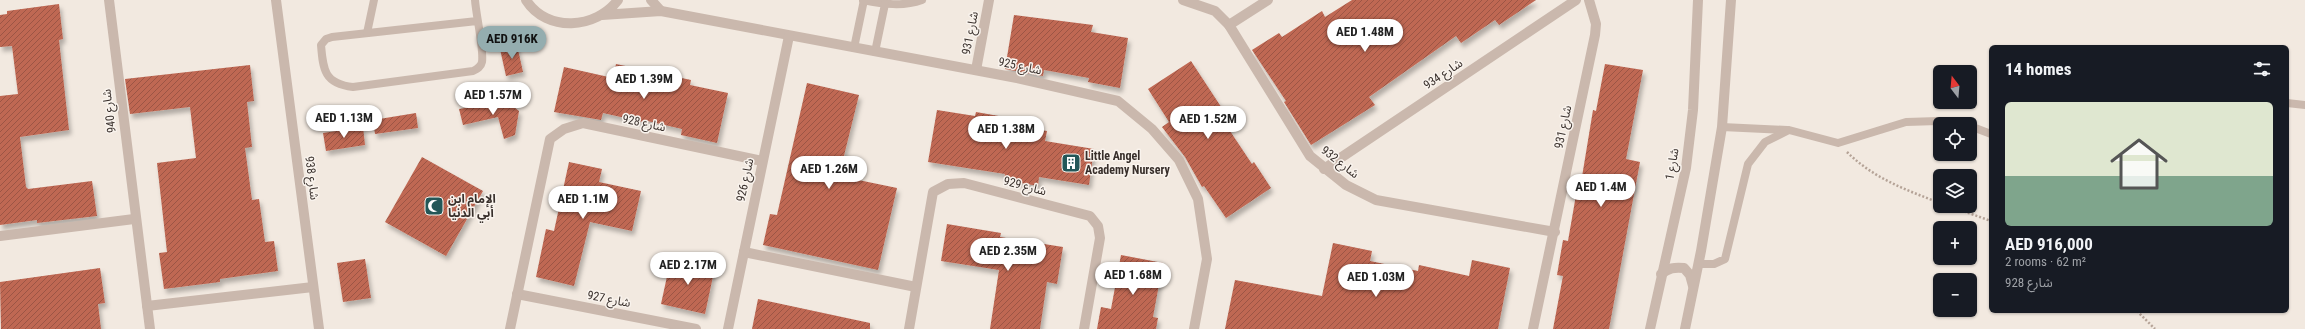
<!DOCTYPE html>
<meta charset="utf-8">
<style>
body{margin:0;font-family:"Roboto Condensed","Noto Sans Arabic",sans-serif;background:#20242c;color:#f1f3f6;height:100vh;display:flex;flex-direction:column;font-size:15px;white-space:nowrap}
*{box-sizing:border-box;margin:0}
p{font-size:13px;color:#9ea1a6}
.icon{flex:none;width:22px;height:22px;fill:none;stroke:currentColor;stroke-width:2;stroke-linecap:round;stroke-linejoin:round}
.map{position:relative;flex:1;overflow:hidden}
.panel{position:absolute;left:1989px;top:45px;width:300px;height:268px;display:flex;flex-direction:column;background:#171b24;border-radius:6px;box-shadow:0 1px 3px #0004}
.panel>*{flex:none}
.needle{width:26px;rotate:344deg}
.fabs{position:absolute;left:1933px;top:65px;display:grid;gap:8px}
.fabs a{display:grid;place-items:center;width:44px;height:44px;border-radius:6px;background:#171b24;box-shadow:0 1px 3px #0004;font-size:20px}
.price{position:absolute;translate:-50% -34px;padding:0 9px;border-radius:14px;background:#fff;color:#222;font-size:13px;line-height:26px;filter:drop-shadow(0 1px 2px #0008)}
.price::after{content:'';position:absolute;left:50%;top:24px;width:12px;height:9px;margin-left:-6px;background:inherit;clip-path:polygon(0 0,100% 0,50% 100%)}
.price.active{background:#94adaf;color:#111}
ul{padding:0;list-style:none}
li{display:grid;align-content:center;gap:8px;height:212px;padding:0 16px}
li+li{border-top:1px solid #363941}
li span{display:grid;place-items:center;height:124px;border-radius:6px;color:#555}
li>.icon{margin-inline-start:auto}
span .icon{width:72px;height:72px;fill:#fffc;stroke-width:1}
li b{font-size:17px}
h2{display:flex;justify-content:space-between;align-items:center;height:48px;padding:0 16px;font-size:17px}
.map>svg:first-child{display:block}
.building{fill:url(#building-hatch);filter:url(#shadow)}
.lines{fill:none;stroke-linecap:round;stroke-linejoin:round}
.path{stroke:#b5a397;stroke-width:2.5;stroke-dasharray:2 2;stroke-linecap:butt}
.service{stroke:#cab8ad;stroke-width:8}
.minor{stroke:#cab8ad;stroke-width:10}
.tertiary{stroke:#cab8ad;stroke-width:10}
.labels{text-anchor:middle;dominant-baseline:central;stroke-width:3;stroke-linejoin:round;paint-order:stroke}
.street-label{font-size:12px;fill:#382f2b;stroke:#f9f3ed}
.poi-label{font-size:12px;font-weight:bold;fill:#382f2b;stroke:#f9f3ed;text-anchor:start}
</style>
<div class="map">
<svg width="2305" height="329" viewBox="0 0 2305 329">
<defs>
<pattern id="building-hatch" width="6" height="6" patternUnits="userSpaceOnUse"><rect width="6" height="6" fill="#bf6752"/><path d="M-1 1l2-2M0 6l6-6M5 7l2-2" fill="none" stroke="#9c5544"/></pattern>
<filter id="shadow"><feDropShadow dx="2.5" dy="4.5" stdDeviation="2" flood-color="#0004"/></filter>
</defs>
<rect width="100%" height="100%" fill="#f2e9e0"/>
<g class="building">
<polygon points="1352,0 1536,0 1499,25 1495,20 1461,43 1456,36 1369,97 1375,105 1311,145 1284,102 1286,101 1252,50 1279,33 1282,37 1322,11 1325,17"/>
<polygon points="59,4 63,39 59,40 69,130 20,137 26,187 28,189 92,181 97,216 37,223 37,220 0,225 0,96 18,94 12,46 0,47 0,15 7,14 7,11"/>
<polygon points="1014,15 1093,25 1091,32 1128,38 1120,88 1088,82 1089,78 1044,70 1043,76 1005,69"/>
<polygon points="517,45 523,72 506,76 500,49"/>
<polygon points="1191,61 1231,122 1226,125 1252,164 1254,162 1271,188 1226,218 1204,186 1202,187 1185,157 1162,127 1169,122 1148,89"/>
<polygon points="616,64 691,80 690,85 728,93 717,143 681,135 682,129 643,120 643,122 603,113 601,120 554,112 564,67 613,78"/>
<polygon points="1605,64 1643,70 1626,159 1640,162 1609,329 1553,329 1563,276 1557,275 1563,240 1568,241 1576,195 1579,195 1593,110 1596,111"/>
<polygon points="250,65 254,101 247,102 252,147 245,148 252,200 259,199 265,242 274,241 278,271 220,279 220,282 164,289 159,253 167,252 157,163 196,158 190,107 130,114 125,79"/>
<polygon points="807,83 859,95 839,176 897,188 878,270 763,245 770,214 777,215"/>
<polygon points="506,101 519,111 515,135 504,139 498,117 463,125 459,109"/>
<polygon points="937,110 975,116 976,112 1010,118 1009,125 1047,131 1045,141 1094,149 1089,185 1039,177 1038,186 1004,180 1005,174 928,162"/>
<polygon points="416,113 418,128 375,134 373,120"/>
<polygon points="363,127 365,145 326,151 323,133"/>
<polygon points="422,157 483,191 446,256 385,222"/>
<polygon points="569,162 602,169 599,182 641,191 632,231 590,222 574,286 536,277 546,229 554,231"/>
<polygon points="947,224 1001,233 1000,237 1063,247 1057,284 1047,282 1040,329 990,329 999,270 941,261"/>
<polygon points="1333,243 1372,251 1370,261 1418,271 1419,265 1469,276 1472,260 1510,268 1498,329 1225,329 1235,280 1322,296"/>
<polygon points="1121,255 1163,263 1153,317 1158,318 1156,329 1097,329 1101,307 1111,309"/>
<polygon points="671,258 715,267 705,314 661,304"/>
<polygon points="365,259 371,298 343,302 337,263"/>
<polygon points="100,268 105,303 98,304 101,329 1,329 0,282"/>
<polygon points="758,299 870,323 870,329 752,329"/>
</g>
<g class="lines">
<g class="path">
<path d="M1847 152C1873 178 1906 190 1940 203"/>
<polyline points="1949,206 1991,221"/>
<polyline points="2137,311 2155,329"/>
</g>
<g class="service">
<path d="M475 0C476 15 484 49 482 62 481 67 477 69 473 71L353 87C324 84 323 69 321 45L326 39 332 37 477 21"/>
<path d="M863 0C883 4 903 7 922 0"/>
<polyline points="367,33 374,0"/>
<polyline points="854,48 864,0"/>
<polyline points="875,52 885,4"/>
<polyline points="2287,103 2305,105"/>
<polyline points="1970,126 1991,134"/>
<polyline points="1722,127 1787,130"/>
<polyline points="1699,264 1714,264 1725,259 1748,164 1765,142 1789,130 1838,143 1906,122 1938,121 1961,124"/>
</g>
<g class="minor">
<polyline points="109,0 150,329"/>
<polyline points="276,0 319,329"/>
<path d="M526 0C547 33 596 29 618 0"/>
<polyline points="651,0 661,11"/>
<polyline points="1183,0 1215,11 1229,25 1310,156 1346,185 1376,200 1555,232"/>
<polyline points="602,15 661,11 1017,78 1118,101 1152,129 1179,160 1198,199 1207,259 1194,329"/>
<polyline points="1229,25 1268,0"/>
<polyline points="976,70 989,0"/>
<polyline points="1324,169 1576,0"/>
<polyline points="0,236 134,219"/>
<polyline points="744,252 916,287"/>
<polyline points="517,294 696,329"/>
<polyline points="147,306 313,287"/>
<polyline points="510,329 550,139 564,129 583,123 762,161"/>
<polyline points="728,329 789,36"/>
<polyline points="909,329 933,192 948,184 964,183 1090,216 1098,226 1100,238 1084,329"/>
<polyline points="1533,329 1595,35 1596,24 1589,0"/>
</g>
<g class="tertiary">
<path d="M1661 274C1669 268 1674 267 1684 268L1690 275 1693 286"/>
<polyline points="1650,329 1686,168 1693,110 1698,0"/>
<polyline points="1685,329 1701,251 1722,127 1731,0"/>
</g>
</g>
<defs>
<symbol id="building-square" viewBox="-11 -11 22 22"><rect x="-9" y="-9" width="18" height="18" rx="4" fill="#235758" stroke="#f9f3ed"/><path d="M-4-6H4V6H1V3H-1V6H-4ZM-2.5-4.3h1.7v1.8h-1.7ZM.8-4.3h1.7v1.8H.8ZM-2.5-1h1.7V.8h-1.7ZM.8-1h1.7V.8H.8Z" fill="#fff"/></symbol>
<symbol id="mosque-square" viewBox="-11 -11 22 22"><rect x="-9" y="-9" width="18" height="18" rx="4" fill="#235758" stroke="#f9f3ed"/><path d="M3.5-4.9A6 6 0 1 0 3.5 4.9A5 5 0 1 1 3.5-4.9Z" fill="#fff"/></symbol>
</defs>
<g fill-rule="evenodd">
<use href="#building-square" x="1060" y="152" width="22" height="22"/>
<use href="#mosque-square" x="423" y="195" width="22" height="22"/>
</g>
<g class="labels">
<g class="street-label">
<text transform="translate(970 33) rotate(-79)">شارع 931</text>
<text transform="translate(1020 66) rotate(12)">شارع 925</text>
<text transform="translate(1443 74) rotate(-34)">شارع 934</text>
<text transform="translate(109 111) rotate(-97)">شارع 940</text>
<text transform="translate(644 123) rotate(12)">شارع 928</text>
<text transform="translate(1563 127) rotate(-78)">شارع 931</text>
<text transform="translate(1340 162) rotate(38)">شارع 932</text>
<text transform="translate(1672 164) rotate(-80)">شارع 1</text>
<text transform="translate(312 178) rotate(83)">شارع 938</text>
<text transform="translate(745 180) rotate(-78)">شارع 926</text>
<text transform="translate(1025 186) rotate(15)">شارع 929</text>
<text transform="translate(609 299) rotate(11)">شارع 927</text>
</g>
<g class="poi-label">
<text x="1085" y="156">Little Angel<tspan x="1085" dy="14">Academy Nursery</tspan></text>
<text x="448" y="199">الإمام ابن<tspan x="448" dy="14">أبي الدنيا</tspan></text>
</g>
</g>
</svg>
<div class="fabs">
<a><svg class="needle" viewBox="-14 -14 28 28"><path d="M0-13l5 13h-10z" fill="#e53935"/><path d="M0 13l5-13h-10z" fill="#9ea1a6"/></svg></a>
<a><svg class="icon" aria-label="locate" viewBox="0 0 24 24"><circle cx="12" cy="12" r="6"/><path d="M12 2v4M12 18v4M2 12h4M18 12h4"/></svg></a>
<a><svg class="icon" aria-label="layers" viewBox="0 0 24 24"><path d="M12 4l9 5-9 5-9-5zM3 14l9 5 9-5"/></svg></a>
<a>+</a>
<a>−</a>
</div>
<b class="price" style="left:1365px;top:53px">AED 1.48M</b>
<b class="price active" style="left:512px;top:60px">AED 916K</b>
<b class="price" style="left:644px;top:100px">AED 1.39M</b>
<b class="price" style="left:493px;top:116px">AED 1.57M</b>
<b class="price" style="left:344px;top:139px">AED 1.13M</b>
<b class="price" style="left:1208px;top:140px">AED 1.52M</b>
<b class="price" style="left:1006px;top:150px">AED 1.38M</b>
<b class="price" style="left:829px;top:190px">AED 1.26M</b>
<b class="price" style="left:1601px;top:208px">AED 1.4M</b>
<b class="price" style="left:583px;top:220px">AED 1.1M</b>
<b class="price" style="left:1008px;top:272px">AED 2.35M</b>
<b class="price" style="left:688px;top:286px">AED 2.17M</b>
<b class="price" style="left:1133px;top:296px">AED 1.68M</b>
<b class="price" style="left:1376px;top:298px">AED 1.03M</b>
<section class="panel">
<h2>14 homes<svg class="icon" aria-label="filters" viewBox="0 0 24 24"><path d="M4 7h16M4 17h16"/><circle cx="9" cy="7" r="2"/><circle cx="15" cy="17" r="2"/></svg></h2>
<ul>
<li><span style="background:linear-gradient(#dfe7d0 60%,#7fa58c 0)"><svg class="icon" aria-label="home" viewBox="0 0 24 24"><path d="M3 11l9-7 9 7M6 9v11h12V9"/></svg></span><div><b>AED 916,000</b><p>2 rooms · 62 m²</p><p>شارع 928</p></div></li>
</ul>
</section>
</div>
